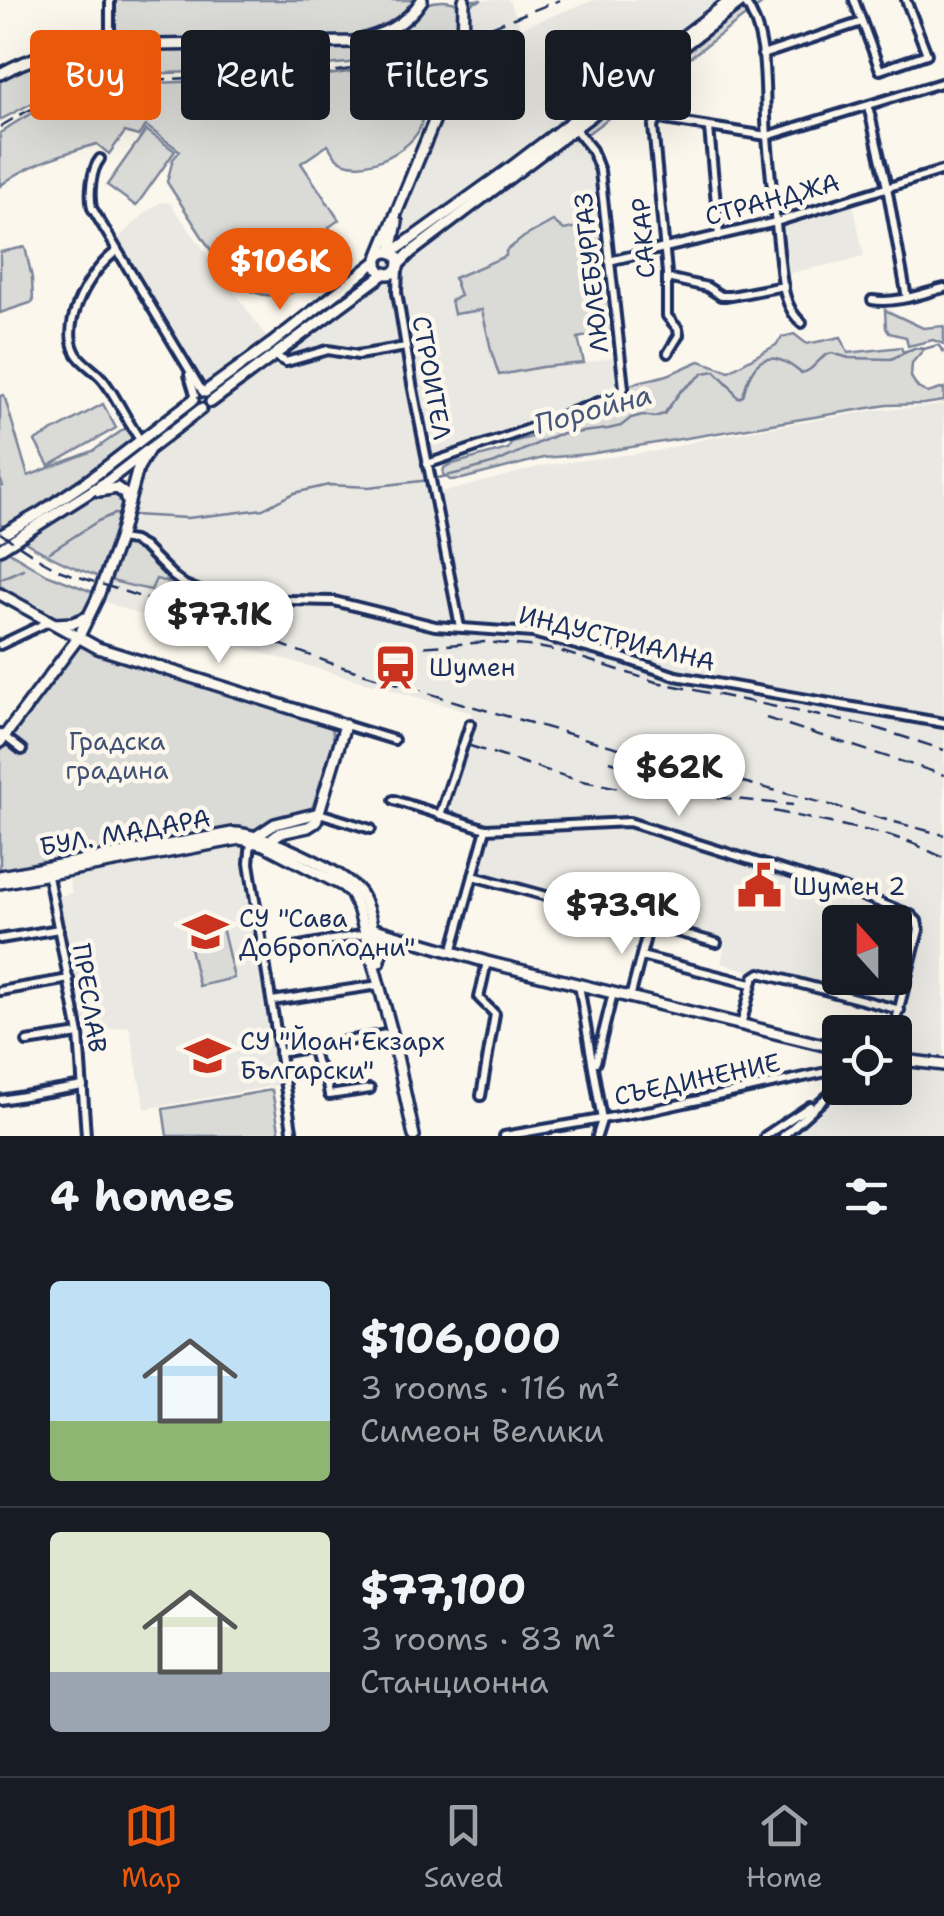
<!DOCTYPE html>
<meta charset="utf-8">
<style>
body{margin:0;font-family:"Shantell Sans",sans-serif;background:#242831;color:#f1f3f6;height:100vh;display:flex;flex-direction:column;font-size:38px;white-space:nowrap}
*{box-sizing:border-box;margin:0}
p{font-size:32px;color:#9ea1a6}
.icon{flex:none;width:55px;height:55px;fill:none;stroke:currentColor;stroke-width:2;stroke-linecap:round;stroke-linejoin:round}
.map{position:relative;height:1136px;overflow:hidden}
.side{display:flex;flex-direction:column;background:#171b24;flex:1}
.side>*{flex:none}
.banner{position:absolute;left:30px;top:30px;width:885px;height:90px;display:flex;gap:20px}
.needle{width:65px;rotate:339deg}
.fabs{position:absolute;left:822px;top:905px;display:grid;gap:20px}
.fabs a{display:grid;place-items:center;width:90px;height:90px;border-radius:10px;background:#171b24;box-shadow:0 10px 40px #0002;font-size:50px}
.price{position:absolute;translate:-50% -85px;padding:0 22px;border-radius:35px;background:#fff;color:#222;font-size:32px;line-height:65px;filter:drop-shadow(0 2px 5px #0008)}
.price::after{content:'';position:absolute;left:50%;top:60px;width:30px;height:22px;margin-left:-15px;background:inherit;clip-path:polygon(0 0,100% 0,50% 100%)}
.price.current{background:#ea580c;color:#fff}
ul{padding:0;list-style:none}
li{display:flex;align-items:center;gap:30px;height:250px;padding:0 50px}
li+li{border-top:2px solid #363941}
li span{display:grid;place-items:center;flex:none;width:280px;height:200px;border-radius:10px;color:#555}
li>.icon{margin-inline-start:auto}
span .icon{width:120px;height:120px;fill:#fffc;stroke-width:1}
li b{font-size:42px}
h2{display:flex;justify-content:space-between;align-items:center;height:120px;padding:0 50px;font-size:42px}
.chip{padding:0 35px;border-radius:10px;background:#171b24;box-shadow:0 10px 40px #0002;font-size:35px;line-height:90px}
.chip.current{background:#ea580c;color:#fff}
.dock{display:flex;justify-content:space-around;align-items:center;height:140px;border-top:2px solid #363941;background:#171b24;font-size:28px;color:#9ea1a6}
.dock a{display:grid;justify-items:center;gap:5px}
.dock .current{color:#ea580c}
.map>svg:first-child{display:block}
.built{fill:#eae8e2;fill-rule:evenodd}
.green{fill:#dadad7;stroke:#7a849a;stroke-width:2.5}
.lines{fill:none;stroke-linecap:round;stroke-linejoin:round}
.stream{stroke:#747e96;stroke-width:2.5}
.street-casing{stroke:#1b2f5e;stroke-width:14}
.secondary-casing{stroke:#1b2f5e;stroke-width:16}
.street{stroke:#fbf7ec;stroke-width:6}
.secondary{stroke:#fbf7ec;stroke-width:9}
.rail{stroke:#1b2f5e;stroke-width:2.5;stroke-dasharray:15 8;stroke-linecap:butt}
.labels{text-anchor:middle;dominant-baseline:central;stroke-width:9;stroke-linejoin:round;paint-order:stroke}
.street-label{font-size:25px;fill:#1b2f5e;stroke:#fbf7ec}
.poi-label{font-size:25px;fill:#1b2f5e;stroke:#fbf7ec;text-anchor:start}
.park-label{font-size:25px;fill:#415176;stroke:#fbf7ec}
.water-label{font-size:28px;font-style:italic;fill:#47577a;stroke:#fbf7ec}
</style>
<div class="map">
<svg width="944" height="1136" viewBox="0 0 944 1136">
<rect width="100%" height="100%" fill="#fbf7ec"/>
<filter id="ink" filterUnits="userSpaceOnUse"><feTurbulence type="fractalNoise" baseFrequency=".01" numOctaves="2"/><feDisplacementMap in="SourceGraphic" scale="20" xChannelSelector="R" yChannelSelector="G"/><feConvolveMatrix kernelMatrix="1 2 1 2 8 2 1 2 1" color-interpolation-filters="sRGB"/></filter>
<g filter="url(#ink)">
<g class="built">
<path d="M482 0H509L521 28 594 0H731L575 129 597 160 616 330 578 338 584 363 619 356 621 392 428 464 433 493 457 489 546 465 657 451 709 438 877 410 929 407 944 404V1136H783L840 1088H895V1032L899 1011 721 963 725 945 473 876 486 830 440 815 472 713 232 644 230 647 161 626 162 622 97 599 142 460 200 409 195 405 187 369 113 243 149 210 161 202 170 203 271 343 385 252 396 250 414 233 403 230 397 221 463 51 464 6ZM840 922H895V978H840Z"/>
<polygon points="852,198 864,257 782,275 776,222"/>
<polygon points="251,841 248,852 284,1084 145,1109 129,1026 79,1034 53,898 72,893 67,870"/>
</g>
<g class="green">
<path d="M110 0H422L425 4C437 0 451 0 463 6L464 0H482L464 6V30L373 59 348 63 280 69 139 74 110 78 53 92 0 120V74L34 58 110 45Z"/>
<polygon points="744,0 767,0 583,137 575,129"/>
<path d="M395 63C397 70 399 79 403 85 411 98 421 98 422 117 424 147 359 179 337 158 333 155 331 149 328 145L301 163 339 220 329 227C347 279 275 317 238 282 230 274 223 259 217 249L212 252 167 182 173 159 180 151 146 126 138 136 125 132 109 154 97 144C67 152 24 166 0 186V133C82 73 177 84 273 79 314 77 355 73 395 63Z"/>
<polygon points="146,130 175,151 136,206 107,185"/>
<polygon points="553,221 564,230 605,221 616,330 578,338 584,363 542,367 499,375 492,354 482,310 454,314 451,300 460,296 454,278 506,256 506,251 524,237"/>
<polygon points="25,247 32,278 33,302 0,313 0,252"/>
<polygon points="885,310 923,328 944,326 944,344 933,340 908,346 906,337 889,333 886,328"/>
<path d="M794 334 807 344 841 337 848 353 901 347 903 352 915 348 924 349 912 363 911 377 918 388 928 393 944 388V401L924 404 887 405 589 454 543 458 462 479 450 480 443 474 444 468 449 465 508 449 512 442 532 437 535 432 531 427 617 395C631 379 651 381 670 374 680 370 689 365 700 361L729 371 776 345 782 337Z"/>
<polygon points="4,395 28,476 93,451 130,425 142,441 100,475 188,410 191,414 103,480 0,547 0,536 8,531 0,524 0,487 3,486 0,479 0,396"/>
<polygon points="103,404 116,428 49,466 35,441"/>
<path d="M117 488 127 501 119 539 133 541 173 576 171 583 156 579 151 590C102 581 60 565 19 538L103 489Z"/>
<path d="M6 550 44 573 95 593C92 600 90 611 84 615 61 632 20 598 0 586V558Z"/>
<polygon points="80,644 328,724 332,728 334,741 313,806 308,814 269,822 257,831 241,828 0,872 0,749"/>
<polygon points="222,927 234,978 199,986 187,935"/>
<polygon points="272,1090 280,1136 167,1136 163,1109"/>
</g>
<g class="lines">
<g class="stream">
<path d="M50 552 98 521 114 514 187 518 232 513 263 509 294 493 329 485 369 487 430 480 467 471 495 463 556 435 608 429 621 426 631 418 643 415 654 417 664 414 680 392 704 373 715 371 731 387 738 398 743 396C752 358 769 346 801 373 815 371 819 355 832 353L849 358 891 359 915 348 924 349 938 345 944 352"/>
<polyline points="0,579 23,569"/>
</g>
<defs>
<g id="street">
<polyline points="854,0 880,70 927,54 906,0"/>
<path d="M744 1C771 38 763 92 767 136 770 175 775 213 779 252 782 276 782 307 802 323"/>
<polyline points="110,45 110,0"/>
<polyline points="762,55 862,22"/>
<polyline points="643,92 665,120 767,136 944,82"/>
<polyline points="868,106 887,187 907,298"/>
<polyline points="661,116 653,126 667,273 667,316 678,329 679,335 668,353"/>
<polyline points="709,128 719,236"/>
<path d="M100 159C91 170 89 194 92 208L202 391"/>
<path d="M117 251C92 268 59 322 76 353 82 364 96 370 104 381 118 399 127 422 141 441"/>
<polyline points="609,261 776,222 944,170"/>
<polyline points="398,268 397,292 412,384 460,627"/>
<polyline points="667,278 707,287 721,296 731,296 784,286"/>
<path d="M872 300C896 304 921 294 944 288"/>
<polyline points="275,356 286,362 328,350 358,355 406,347"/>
<polyline points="189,375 195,395"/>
<polyline points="427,464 509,436 617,395 624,388 600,171 592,150 575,129"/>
<polyline points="119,539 133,541 144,547 173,576 185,585 202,592 239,599 334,601 435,626 533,633 623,658 676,676 944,723"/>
<polyline points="0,645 48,622"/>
<polyline points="345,725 394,740"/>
<polyline points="0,733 22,750"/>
<polyline points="394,800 486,829 629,822 855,893 911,915 917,921 919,930 893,1032"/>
<polyline points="319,813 371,829"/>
<polyline points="440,815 470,724"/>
<polyline points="251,841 249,863 293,1136"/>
<polyline points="47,871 79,1034 86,1136"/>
<polyline points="473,876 717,943"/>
<polyline points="0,939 59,929"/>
<polyline points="452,952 486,829"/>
<polyline points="262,953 365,934"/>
<polyline points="641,956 751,984"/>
<polyline points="579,985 602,1120 597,1136"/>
<polyline points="0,991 69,979"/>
<polyline points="630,998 649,925"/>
<polyline points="272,1001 379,985"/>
<polyline points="741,1025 754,977 760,973 900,1010"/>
<polyline points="27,1042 79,1034"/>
<polyline points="312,1047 317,1065 325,1073 329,1095 370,1089"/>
<polyline points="279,1053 392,1033"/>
<polyline points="596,1062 613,993"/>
<polyline points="481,1096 495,1014 479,998 487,962"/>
<polyline points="0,1100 83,1086"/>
<polyline points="504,1136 653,1110 840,1069"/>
<polyline points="765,1136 810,1106"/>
<polyline points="783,1136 840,1085"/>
</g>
<g id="secondary">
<path d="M0 74C29 58 59 49 92 46L353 42C382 35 405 26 422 0"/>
<circle cx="388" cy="263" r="11"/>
<polyline points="391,252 397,222"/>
<polyline points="393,252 510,168 731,0"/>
<polyline points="379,255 463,51 464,0"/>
<polyline points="399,264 410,253 744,0"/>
<polyline points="205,392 271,344 377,261"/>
<polyline points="211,402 385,273"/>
<polyline points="99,491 117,488 125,494 126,499"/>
<polyline points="0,536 40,513 89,480 193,400"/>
<polyline points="0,549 109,480 201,409"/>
<polyline points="0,594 98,648 345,725 316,822 308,827 280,833 264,845"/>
<polyline points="55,624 73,623 88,617"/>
<polyline points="0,742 78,638 97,599 119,539 138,468 150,448"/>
<polyline points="257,836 275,824 319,813"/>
<path d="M0 876 232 833C258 831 345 871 360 893 372 912 374 940 379 962"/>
<polyline points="0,883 240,839 264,845 343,886 351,893 359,911 392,1033 414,1136"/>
<polyline points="371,928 487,962 840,1049"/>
<polyline points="380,957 383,945 393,940"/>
<polyline points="895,1059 944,1065"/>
</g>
</defs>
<use href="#street" class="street-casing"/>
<use href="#secondary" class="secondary-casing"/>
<use href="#street" class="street"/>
<use href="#secondary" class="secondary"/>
<g class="rail">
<path d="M0 127C108 55 236 90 357 68 427 55 494 25 560 0"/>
<polyline points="0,533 41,560 61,571 245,631 333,664 464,704 682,766 944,835"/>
<polyline points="379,640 419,647 486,642 538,647 563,652 656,682 873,727 944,750"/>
<polyline points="766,718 944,775"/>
<polyline points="470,746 577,780 614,787 793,805"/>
<polyline points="610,761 681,785"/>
<polyline points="773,811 888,835 918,845"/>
<polyline points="908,841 944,858"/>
</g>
</g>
</g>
<defs>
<symbol id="station-bare" viewBox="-9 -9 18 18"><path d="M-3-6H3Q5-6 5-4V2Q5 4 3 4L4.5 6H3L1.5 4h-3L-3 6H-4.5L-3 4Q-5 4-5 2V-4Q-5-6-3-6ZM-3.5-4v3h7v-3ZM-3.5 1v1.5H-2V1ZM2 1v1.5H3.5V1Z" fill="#c8321e" stroke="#fbf7ec" stroke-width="2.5" paint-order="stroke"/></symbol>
<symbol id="civic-bare" viewBox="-9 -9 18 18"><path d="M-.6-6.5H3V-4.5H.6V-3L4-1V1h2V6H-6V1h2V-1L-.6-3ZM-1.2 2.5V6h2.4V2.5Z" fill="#c8321e" stroke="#fbf7ec" stroke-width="2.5" paint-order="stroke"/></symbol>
<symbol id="school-bare" viewBox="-9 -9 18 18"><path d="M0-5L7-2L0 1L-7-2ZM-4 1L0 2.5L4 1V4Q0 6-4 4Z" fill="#c8321e" stroke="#fbf7ec" stroke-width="2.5" paint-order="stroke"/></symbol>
</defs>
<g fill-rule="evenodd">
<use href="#station-bare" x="364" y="636" width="63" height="63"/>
<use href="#civic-bare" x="728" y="854" width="63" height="63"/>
<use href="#school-bare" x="174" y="900" width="63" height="63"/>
<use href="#school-bare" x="176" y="1024" width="63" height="63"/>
</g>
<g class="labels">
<g class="street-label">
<text transform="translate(772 199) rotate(-15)">СТРАНДЖА</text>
<text transform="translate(643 238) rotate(-94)">САКАР</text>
<text transform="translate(591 273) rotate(-96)">ЛЮЛЕБУРГАЗ</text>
<text transform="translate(432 378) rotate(80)">СТРОИТЕЛ</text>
<text transform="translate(617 638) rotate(14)">ИНДУСТРИАЛНА</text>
<text transform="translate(125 832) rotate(-10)">БУЛ. МАДАРА</text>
<text transform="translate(90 998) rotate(81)">ПРЕСЛАВ</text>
<text transform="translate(697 1079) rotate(-12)">СЪЕДИНЕНИЕ</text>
</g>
<g class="poi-label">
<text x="429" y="667">Шумен</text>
<text x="793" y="886">Шумен 2</text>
<text x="239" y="918">СУ "Сава<tspan x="239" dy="29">Доброплодни"</tspan></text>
<text x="240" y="1041">СУ "Йоан Екзарх<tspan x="240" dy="29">Български"</tspan></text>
</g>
<g class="park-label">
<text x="117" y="741">Градска<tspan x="117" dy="29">градина</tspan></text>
</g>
<g class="water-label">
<text transform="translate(593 409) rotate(-15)">Поройна</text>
</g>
</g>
</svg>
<div class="fabs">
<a><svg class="needle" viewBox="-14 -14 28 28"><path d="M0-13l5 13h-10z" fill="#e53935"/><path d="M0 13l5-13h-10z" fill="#9ea1a6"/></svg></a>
<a><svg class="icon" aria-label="locate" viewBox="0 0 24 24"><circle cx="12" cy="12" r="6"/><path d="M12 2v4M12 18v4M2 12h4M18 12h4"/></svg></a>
</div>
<b class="price current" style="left:280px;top:313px">$106K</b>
<b class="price" style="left:219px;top:666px">$77.1K</b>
<b class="price" style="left:679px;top:819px">$62K</b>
<b class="price" style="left:622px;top:957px">$73.9K</b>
<div class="banner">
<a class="chip current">Buy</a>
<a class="chip">Rent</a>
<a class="chip">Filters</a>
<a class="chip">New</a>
</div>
</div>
<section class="side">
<h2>4 homes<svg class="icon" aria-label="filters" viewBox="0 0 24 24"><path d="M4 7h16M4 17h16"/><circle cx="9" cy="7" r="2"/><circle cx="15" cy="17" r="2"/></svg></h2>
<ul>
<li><span style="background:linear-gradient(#bfe0f5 70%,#8fb573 0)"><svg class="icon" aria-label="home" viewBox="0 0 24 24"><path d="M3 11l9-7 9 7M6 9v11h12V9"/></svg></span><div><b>$106,000</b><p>3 rooms · 116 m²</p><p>Симеон Велики</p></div></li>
<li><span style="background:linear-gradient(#dfe7d0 70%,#9aa5b1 0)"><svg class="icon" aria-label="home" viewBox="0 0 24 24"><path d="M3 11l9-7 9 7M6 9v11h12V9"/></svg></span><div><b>$77,100</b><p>3 rooms · 83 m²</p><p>Станционна</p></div></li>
</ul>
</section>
<nav class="dock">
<a class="current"><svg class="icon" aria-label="map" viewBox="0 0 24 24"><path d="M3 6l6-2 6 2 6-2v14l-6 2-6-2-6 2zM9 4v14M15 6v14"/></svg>Map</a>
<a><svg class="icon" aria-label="saved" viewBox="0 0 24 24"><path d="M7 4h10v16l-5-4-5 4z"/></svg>Saved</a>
<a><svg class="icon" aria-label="home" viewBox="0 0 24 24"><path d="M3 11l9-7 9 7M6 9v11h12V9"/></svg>Home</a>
</nav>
